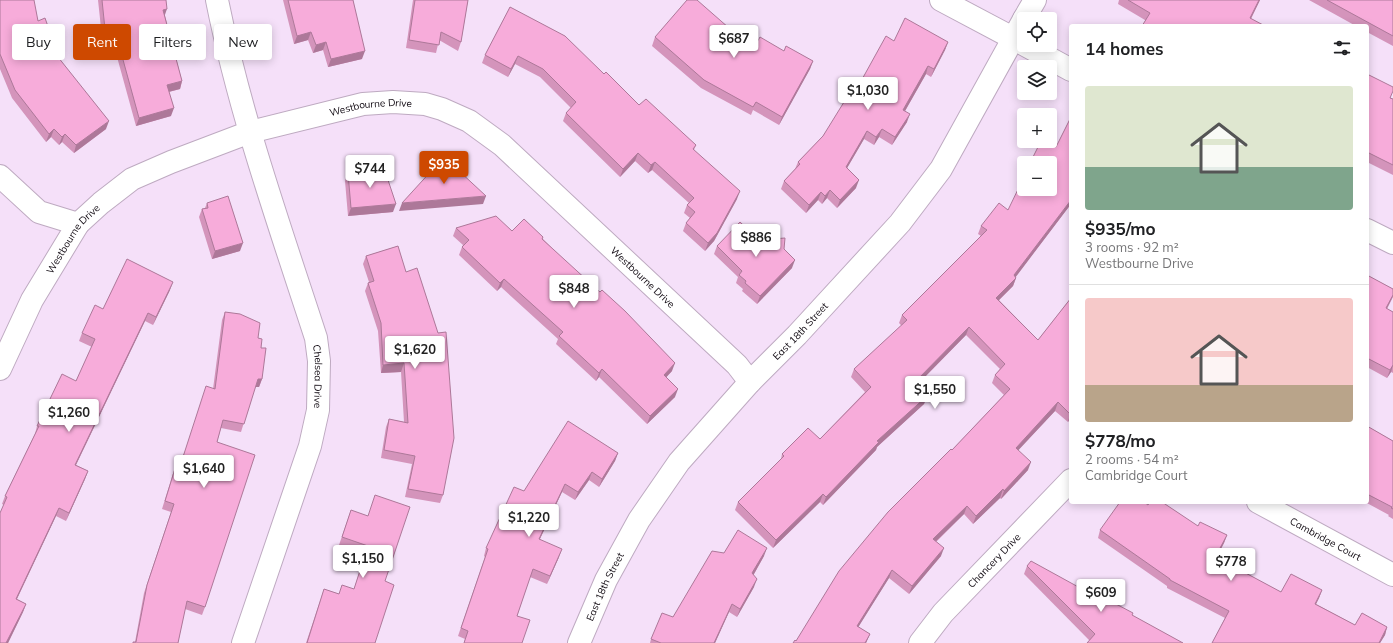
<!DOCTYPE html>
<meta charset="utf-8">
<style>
body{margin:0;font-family:Mulish,sans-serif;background:#f2f2f2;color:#202124;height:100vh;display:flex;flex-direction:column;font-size:15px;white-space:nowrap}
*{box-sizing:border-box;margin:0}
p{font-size:13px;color:#757577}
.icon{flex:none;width:22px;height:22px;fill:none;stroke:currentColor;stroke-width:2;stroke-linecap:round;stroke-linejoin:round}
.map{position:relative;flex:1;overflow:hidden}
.details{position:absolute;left:1069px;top:24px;width:300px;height:480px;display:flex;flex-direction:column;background:#fff;border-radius:4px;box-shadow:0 2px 10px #0003}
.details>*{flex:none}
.top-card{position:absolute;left:12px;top:24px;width:380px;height:36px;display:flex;gap:8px}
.controls{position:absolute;left:1017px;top:12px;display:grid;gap:8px}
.controls a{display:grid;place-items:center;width:40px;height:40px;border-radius:4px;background:#fff;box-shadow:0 2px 10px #0003;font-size:20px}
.price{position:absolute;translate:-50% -34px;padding:0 9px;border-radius:4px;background:#fff;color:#222;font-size:13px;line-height:26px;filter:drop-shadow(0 1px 2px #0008)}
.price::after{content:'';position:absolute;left:50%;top:24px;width:12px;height:9px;margin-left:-6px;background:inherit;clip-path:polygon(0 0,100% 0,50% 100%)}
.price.active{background:#ce4900;color:#fff}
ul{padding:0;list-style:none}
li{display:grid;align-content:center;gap:8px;height:212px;padding:0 16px}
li+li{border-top:1px solid #e0e0e0}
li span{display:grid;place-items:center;height:124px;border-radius:4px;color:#555}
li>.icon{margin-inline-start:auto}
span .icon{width:72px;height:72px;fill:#fffc;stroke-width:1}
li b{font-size:17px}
h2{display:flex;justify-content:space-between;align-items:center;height:48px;padding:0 16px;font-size:17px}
.tag{padding:0 14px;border-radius:4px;background:#fff;box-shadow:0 2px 10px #0003;font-size:14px;line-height:36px}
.tag.active{background:#ce4900;color:#fff}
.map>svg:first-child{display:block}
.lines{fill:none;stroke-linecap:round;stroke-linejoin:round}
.street-casing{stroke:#beaac1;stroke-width:24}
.street{stroke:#fff;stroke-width:22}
.wall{fill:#d494bb}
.shaded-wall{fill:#ad7899}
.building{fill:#f7acda;stroke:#ad7899}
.labels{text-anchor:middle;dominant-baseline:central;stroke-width:3.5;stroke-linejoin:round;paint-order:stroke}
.street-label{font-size:10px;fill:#110a12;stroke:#fff}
</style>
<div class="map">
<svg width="1393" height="643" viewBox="0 0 1393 643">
<rect width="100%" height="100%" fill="#f5e0f9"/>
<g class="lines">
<defs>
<g id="street">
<path id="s1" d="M217 0C240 115 280 227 316 338L319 361 318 410 310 446 243 643"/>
<polyline points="941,0 1024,44"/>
<polyline points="1024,19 1035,0"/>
<polyline points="1025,45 1071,70"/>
<polyline points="0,176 39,212 78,224"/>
<polyline points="1367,230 1393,243"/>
<path id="s2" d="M0 369 32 300 78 224 101 203 132 179 171 162 250 132 363 104 393 102 425 104 442 109 469 121 502 145 737 365 750 382"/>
<path id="s3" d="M1258 502 1393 575"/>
<path id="s4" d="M579 643 606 580 639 520 679 462 750 382 797 335 900 223 941 169 1024 19"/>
<path id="s5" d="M920 643 943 613 1071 480"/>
</g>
</defs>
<use href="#street" class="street-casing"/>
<use href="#street" class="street"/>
</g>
<g class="wall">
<polygon points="0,0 38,21 55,46 53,50 106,129 74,153 62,142 59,145 51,137 46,142 12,98 0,69"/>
<polygon points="98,0 166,0 165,16 182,81 180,89 169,92 171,116 136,126 114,46 103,47"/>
<polygon points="283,0 353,0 362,59 328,67 323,50 313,53 308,40 294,44"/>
<polygon points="413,0 468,0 461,42 458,51 439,40 436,53 406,48"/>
<polygon points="1119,0 1260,0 1251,19 1145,20 1118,4"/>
<polygon points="1309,0 1393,0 1393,46 1367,32 1367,26 1356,26"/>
<polygon points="510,7 604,74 639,105 696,145 694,150 737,199 714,241 705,251 683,231 686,223 690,218 684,213 687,205 689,203 652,170 648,173 635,161 620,177 563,121 566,113 571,108 540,77 515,64 508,77 482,63 485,55"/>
<polygon points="655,37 753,49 784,51 813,61 810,69 779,125 753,110 751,115 701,88 652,46"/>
<polygon points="894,41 948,42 945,50 931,77 926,74 905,111 907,122 892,145 879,137 874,145 864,139 847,168 856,188 837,208 827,198 822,204 818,200 806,213 781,189 784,181 795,169 798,162 823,136 860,83"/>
<polygon points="1367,74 1391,98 1393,99 1393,175 1367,162"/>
<polygon points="348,173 393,212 348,216 345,181"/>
<polygon points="207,203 240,251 212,259 199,217 202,209 205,208"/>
<polygon points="1071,204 1015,277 1016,278 1013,286 999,300 1038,340 1071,298 1071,418 1068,422 1055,411 1018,450 1028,470 1001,499 1000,498 973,524 964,514 936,542 941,556 909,594 889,578 858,627 870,634 866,643 793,643 796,641 952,450 1004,395 992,383 995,375 1000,369 966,335 917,385 927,396 924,404 877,447 876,450 823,505 820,502 773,548 735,510 738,502 781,459 782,454 820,439 865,392 851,377 854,369 902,326 899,323 902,315 981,236 978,234 981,226 1008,210"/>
<polygon points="456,228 512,231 543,237 543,239 672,371 666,377 675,397 647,424 599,377 596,381 556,344 558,339 501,287 497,291 459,255 462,247 463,245 453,236"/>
<polygon points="759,240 784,249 792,268 757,304 742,291 743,289 736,283 738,277 714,254 717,246"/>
<polygon points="398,246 443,495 440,503 405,497 412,464 381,458 386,427 389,419 404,422 401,372 381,373 378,331 365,291 368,283 369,282 363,264 366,256"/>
<polygon points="1367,275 1393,289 1393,297 1387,309 1393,312 1393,373 1391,372 1387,378 1367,367"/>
<polygon points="170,290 153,325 145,321 76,465 88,471 85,479 66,521 56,516 17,599 26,604 23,612 8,643 0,643 4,505 2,504 5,496 35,434 37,426 76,381 92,347 79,341 82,333 103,309"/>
<polygon points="225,312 258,338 261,348 262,379 259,387 255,387 241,432 221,428 217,442 205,607 202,615 185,609 178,643 133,643 135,642 144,593 171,512 162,509 175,467 181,460 213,389 222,320"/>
<polygon points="1367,426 1393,441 1393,519 1388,516 1389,515 1365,502 1367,502"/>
<polygon points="618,453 615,461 599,487 589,480 575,500 562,492 540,539 559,557 547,584 530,577 517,616 522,643 464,643 465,639 458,636 485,557 484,556 486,548 524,491"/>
<polygon points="1148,505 1198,526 1227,535 1224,543 1220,551 1230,556 1228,564 1281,592 1322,590 1319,598 1316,604 1355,625 1387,627 1385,635 1380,643 1212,643 1225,618 1167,588 1167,586 1098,538 1100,530"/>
<polygon points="351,510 385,581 375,643 306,643 324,589 339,594 354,589 365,554 339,545"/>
<polygon points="724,553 764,556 754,574 754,587 737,617 729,612 715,643 650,643 651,639 673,617"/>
<polygon points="1027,566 1082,589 1175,639 1089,640 1024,574"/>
</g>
<g class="shaded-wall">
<polygon points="1259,0 1260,0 1247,26 1250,18"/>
<polygon points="167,9 164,17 163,10"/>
<polygon points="311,32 308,40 294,44 297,36"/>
<polygon points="117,38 114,46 103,47 106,39"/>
<polygon points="326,42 323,50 313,53 316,45"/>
<polygon points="948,42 945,50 931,77 934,69"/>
<polygon points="55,46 52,54 50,47"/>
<polygon points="365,51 362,59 328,67 331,59"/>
<polygon points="518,56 515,64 508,77 511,69"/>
<polygon points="813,61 810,69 779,125 782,117"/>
<polygon points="928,66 926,74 901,118 903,110"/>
<polygon points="182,81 180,89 164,93 167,85"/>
<polygon points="174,108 171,116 136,126 139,118"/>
<polygon points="910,114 907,122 892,145 895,137"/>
<polygon points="109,121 106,129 74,153 76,145"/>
<polygon points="54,129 51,137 46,142 49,134"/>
<polygon points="882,129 879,137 874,145 876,137"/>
<polygon points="867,131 864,139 843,175 846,167"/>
<polygon points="65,134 62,142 59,145 62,137"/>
<polygon points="638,153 635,161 620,177 623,169"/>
<polygon points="655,162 652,170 648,173 651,165"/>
<polygon points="859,180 856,188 837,208 840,200"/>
<polygon points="830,190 827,198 822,204 825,196"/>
<polygon points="740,191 737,199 714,241 705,251 708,243"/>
<polygon points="821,192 818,200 806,213 809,205"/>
<polygon points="486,196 483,204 399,211 402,203"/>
<polygon points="1071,200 1071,204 1012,282 1016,278 1013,286 993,306 996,298 1014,275"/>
<polygon points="396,204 393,212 348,216 351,208"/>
<polygon points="243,243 240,251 212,259 215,251"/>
<polygon points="795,260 792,268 757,304 760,296"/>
<polygon points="504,279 501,287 497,291 500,283"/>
<polygon points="173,282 170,290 153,325 156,317"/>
<polygon points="1393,295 1392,298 1383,316 1386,308"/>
<polygon points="148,313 145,321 72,473 75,465"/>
<polygon points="969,327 966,335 912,390 915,382"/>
<polygon points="404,363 401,372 381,373 383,365"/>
<polygon points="675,363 672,371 661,383 664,375"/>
<polygon points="1393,365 1391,372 1387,378 1390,370"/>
<polygon points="602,369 599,377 596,381 599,373"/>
<polygon points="258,379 262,379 259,387 255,387"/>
<polygon points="678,389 675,397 647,424 650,416"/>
<polygon points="927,396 924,404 877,447 876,450 823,505 826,497 877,441"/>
<polygon points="1058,402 1055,411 1013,456 1016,448"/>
<polygon points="1071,413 1071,418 1068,422 1070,414"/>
<polygon points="618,453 615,461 599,487 602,479"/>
<polygon points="1031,462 1028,470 1001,499 1004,491"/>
<polygon points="88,471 85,479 66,521 69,513"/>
<polygon points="592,472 589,480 575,500 578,492"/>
<polygon points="565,484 562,492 536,547 539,539"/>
<polygon points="1003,489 1000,498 973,524 976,516"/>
<polygon points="823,494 820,502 773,548 776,540"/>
<polygon points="967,506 964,514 930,547 933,539"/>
<polygon points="59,508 56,516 13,607 16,599"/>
<polygon points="1227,535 1224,543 1216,558 1219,550"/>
<polygon points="767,548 764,556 750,581 752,573"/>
<polygon points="944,548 941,556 909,594 912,586"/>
<polygon points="562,549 559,557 547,584 550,576"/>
<polygon points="892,570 889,578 854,634 857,626"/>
<polygon points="757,579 754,587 737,617 740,609"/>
<polygon points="1322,590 1319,598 1312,612 1315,604"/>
<polygon points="26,604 23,612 8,643 6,643"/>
<polygon points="732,604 729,612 715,643 714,643"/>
<polygon points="1387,627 1385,635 1380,643 1379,643"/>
<polygon points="870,634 866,643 865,643"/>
</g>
<g class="building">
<polygon points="0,0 34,0 38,21 45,18 55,46 50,47 109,121 76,145 65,134 62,137 54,129 49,134 15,90 0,54"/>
<polygon points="102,0 166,0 167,9 163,10 182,81 167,85 174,108 139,118 117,38 106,39"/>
<polygon points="288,0 353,0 365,51 331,59 326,42 316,45 311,32 297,36"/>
<polygon points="415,0 468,0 461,42 441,32 439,45 409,40"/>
<polygon points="687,0 697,0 753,49 760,37 784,51 786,46 813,61 782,117 756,102 753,107 704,80 655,37"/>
<polygon points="1128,0 1259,0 1250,18 1265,26 1142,26 1150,13"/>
<polygon points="1327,0 1393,0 1393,36"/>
<polygon points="510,7 565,36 604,74 606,72 639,105 646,99 696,145 693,149 740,191 717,233 708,243 686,223 695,212 687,205 694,198 655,162 651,165 638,153 623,169 566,113 576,102 543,69 518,56 511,69 485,55"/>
<polygon points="905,18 948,42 934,69 928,66 903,110 910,114 895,137 882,129 876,137 867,131 846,167 859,180 840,200 830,190 825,196 821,192 809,205 784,181 800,164 798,162 823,136 857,81 860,83 886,36 894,41"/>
<polygon points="1367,74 1393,87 1393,91 1390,98 1393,99 1393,165 1367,152"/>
<polygon points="1071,117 1071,200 1014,275 1016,278 996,298 1038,340 1071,298 1071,413 1070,414 1058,402 1016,448 1031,462 1004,491 1003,489 976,516 967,506 933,539 944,548 912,586 892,570 857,626 870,634 865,643 793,643 795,640 796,641 839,571 888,512 951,449 952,450 1010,389 995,375 1005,364 969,327 915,382 927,396 877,441 879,442 826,497 823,494 776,540 738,502 784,456 782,454 808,428 820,439 871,387 854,369 907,320 902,315 987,230 981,226 999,203 1008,210 1024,177 1024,189 1050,189 1050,163 1030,163 1041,141 1043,141 1056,147"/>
<polygon points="444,157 486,196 402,203"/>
<polygon points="384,168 396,204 351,208 348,173"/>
<polygon points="228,196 243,243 215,251 202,209 208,208 207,203"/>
<polygon points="496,216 512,231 524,219 543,237 542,239 600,292 602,290 625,311 675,363 664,375 678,389 650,416 602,369 599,373 559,336 563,332 504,279 500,283 462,247 469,240 456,228"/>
<polygon points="740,222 759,240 785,238 784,249 795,260 760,296 745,283 746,281 739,275 742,271 717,246"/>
<polygon points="398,246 406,272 417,268 438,333 446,332 454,438 443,495 408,489 415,456 384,450 389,419 408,423 404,363 383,365 381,323 368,283 374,281 366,256"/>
<polygon points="127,259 173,282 156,317 148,313 75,465 88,471 69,513 59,508 16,599 26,604 6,643 0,643 0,513 7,497 5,496 39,426 37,426 62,374 76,381 95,339 82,333 95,305 103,309"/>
<polygon points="1367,275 1393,289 1393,295 1386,308 1393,312 1393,365 1390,370 1367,358"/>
<polygon points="225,312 240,314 260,323 258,338 262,339 261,348 266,348 262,379 258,379 244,424 223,420 217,442 255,455 205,607 187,601 178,643 133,643 133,642 136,642 147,585 174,504 165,501 178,459 182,460 206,386 215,389"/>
<polygon points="568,421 618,453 602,479 592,472 578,492 565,484 539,539 562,549 550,576 533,569 517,616 530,620 522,643 464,643 468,631 461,628 488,549 486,548 514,487 524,491"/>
<polygon points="1367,426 1393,441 1393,509 1391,508 1392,507 1367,494"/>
<polygon points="375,495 410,507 385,581 394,585 375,643 307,643 324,589 339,594 342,585 354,589 368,546 342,537 351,510 368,516"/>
<polygon points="1120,502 1144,502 1148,505 1150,502 1162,502 1198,526 1200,522 1227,535 1219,550 1230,556 1227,563 1281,592 1291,574 1322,590 1315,604 1355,625 1362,613 1387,627 1379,643 1212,643 1229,611 1170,580 1170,579 1100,530"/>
<polygon points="738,530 767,548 752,573 757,579 740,609 732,604 714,643 661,643 651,639 662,613 673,617 712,551 724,553"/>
<polygon points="1031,561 1082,589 1084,587 1133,613 1132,615 1183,643 1087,643 1095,634 1027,566"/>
</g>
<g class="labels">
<g class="street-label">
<text stroke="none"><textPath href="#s2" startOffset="486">Westbourne Drive</textPath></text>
<text stroke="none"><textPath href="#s2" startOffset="150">Westbourne Drive</textPath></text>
<text stroke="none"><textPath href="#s2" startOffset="822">Westbourne Drive</textPath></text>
<text stroke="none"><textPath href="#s4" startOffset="386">East 18th Street</textPath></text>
<text stroke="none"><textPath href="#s1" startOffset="391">Chelsea Drive</textPath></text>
<text stroke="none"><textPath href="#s3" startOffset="77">Cambridge Court</textPath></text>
<text stroke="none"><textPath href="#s5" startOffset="111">Chancery Drive</textPath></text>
<text stroke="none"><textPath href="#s4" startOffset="62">East 18th Street</textPath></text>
</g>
</g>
</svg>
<div class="controls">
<a><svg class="icon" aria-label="locate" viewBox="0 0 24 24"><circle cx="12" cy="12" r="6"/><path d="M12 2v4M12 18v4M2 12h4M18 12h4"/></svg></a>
<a><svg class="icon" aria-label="layers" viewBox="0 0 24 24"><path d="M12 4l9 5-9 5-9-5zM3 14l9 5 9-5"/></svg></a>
<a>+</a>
<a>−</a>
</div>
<b class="price" style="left:734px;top:59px">$687</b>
<b class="price" style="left:868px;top:111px">$1,030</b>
<b class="price active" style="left:444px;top:185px">$935</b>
<b class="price" style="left:370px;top:189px">$744</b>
<b class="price" style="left:756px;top:258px">$886</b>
<b class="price" style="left:574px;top:309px">$848</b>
<b class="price" style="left:415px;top:370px">$1,620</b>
<b class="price" style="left:935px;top:410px">$1,550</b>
<b class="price" style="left:69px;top:433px">$1,260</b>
<b class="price" style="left:204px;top:489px">$1,640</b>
<b class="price" style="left:529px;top:538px">$1,220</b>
<b class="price" style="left:363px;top:579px">$1,150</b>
<b class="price" style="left:1231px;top:582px">$778</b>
<b class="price" style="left:1101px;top:613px">$609</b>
<div class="top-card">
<a class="tag">Buy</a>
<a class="tag active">Rent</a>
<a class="tag">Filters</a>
<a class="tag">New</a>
</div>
<section class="details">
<h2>14 homes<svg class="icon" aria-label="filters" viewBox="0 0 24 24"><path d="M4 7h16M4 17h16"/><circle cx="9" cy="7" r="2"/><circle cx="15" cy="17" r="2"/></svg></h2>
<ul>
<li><span style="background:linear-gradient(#dfe7d0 65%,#7fa58c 0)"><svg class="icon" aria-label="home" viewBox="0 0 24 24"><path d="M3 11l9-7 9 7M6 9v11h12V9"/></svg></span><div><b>$935/mo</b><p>3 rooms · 92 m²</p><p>Westbourne Drive</p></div></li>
<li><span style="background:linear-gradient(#f6c9c9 70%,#b9a48a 0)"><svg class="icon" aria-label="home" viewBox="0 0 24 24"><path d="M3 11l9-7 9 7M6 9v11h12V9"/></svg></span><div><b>$778/mo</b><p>2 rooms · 54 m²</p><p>Cambridge Court</p></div></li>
</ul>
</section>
</div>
